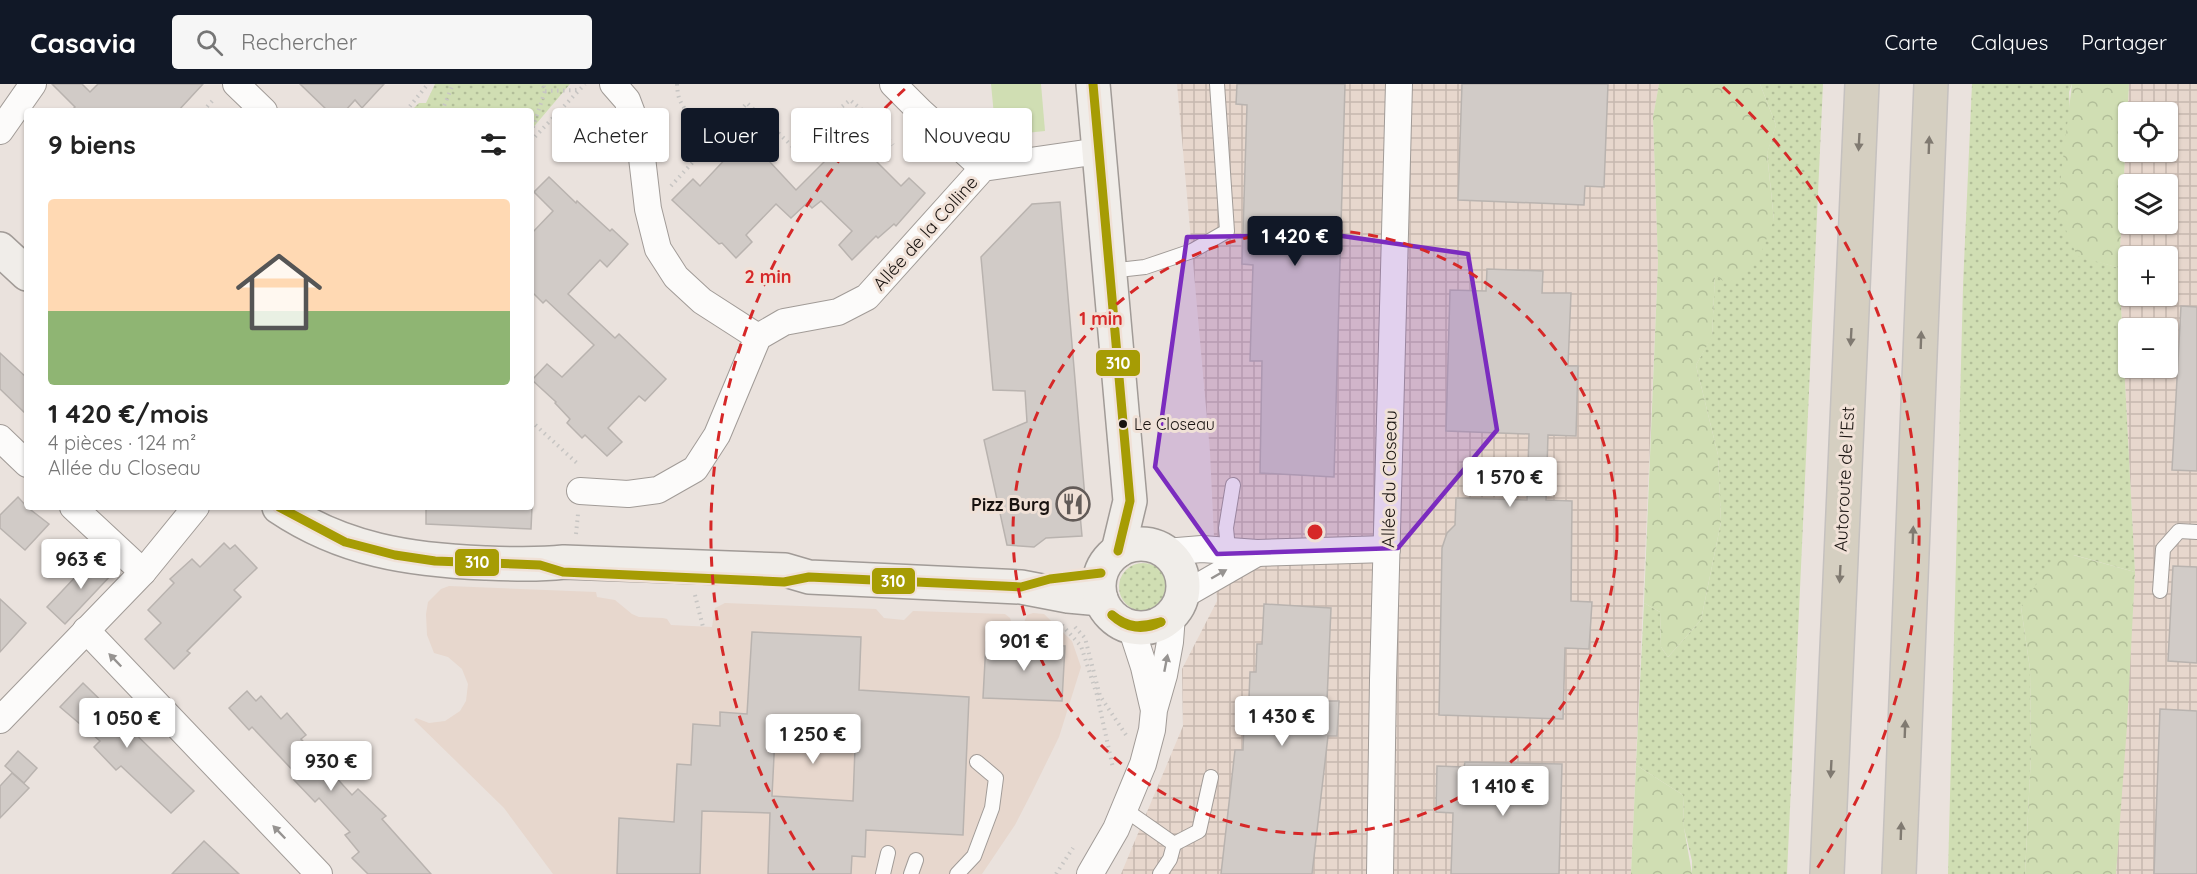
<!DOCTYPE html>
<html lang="fr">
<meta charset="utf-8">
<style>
body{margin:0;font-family:Quicksand,sans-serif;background:#f6f6f6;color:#222;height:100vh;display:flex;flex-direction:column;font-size:22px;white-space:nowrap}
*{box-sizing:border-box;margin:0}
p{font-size:20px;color:#767676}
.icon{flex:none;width:33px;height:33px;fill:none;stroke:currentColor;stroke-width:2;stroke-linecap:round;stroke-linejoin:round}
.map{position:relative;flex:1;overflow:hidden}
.details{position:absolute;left:24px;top:24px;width:510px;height:402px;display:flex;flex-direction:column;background:#fff;border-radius:6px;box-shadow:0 2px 4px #0004}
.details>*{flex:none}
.hud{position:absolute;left:552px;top:24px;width:570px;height:54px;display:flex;gap:12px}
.tools{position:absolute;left:2118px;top:18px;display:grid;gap:12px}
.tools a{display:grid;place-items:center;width:60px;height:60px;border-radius:6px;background:#fff;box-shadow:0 2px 4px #0004;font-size:30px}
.price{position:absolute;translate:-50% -51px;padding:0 14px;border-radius:6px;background:#fff;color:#222;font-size:20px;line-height:39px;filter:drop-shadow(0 2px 3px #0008)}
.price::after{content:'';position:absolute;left:50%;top:36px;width:18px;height:14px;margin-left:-9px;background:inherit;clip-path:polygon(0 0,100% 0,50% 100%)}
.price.selected{background:#111827;color:#fff}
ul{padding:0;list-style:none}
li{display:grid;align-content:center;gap:12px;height:318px;padding:0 24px}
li+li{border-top:2px solid #e0e0e0}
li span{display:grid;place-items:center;height:186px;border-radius:6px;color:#555}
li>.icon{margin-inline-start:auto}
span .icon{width:108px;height:108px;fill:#fffc;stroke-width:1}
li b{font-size:26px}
h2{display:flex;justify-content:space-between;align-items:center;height:72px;padding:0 24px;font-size:26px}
.chip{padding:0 21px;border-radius:6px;background:#fff;box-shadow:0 2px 4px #0004;font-size:21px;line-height:54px}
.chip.selected{background:#111827;color:#fff}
header{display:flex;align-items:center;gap:36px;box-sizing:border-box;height:84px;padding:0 30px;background:#111827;color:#fff}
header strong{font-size:28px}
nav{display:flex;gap:33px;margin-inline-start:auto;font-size:21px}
.search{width:420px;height:54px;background:#f6f6f6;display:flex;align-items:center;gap:15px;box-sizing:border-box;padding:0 21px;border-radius:6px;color:#767676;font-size:22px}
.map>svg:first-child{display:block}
.industrial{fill:url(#industrial-grid);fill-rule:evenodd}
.built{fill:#e7d7cd}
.grass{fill:url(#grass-dots)}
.forest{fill:url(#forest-crowns)}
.garden{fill:#d0deb3}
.building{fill:#d1cbc7;stroke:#b9b3af;stroke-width:1.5;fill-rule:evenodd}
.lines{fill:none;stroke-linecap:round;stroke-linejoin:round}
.lane-casing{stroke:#a19b97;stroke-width:16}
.street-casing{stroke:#a19b97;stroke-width:28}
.secondary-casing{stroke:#a19b97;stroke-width:36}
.highway-casing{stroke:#c5c1bf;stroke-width:36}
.path{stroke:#c7c5c3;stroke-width:4;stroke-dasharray:1.5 4.5;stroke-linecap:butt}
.lane{stroke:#fcfbfa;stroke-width:14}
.street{stroke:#fcfbfa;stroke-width:26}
.secondary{stroke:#f0ede9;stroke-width:33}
.highway{stroke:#d5cfc1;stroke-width:33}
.bus-1-casing{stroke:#f0e1d7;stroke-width:14}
.bus-1{stroke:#a69c04;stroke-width:9}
.oneway{fill:#807a71}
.oneway2{fill:#969391}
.marked{fill:#7b2cbf;fill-opacity:0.2;stroke:#7b2cbf;stroke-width:4.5;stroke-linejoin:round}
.ring{fill:none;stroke:#d62828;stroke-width:3;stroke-dasharray:10 8}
.bus-dot{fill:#191310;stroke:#f0e1d7;stroke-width:2}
.labels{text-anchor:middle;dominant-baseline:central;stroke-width:6;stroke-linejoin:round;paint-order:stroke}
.bus-label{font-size:16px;fill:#191310;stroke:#f0e1d7;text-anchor:start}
.street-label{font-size:18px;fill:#191310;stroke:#f0e1d7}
.poi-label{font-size:18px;font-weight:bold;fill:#191310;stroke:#f0e1d7;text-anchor:end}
.centre{fill:#d62828;stroke:#f0e1d7;stroke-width:3}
.ring-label{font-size:18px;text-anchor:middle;font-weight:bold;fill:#d62828;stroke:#f0e1d7;stroke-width:6;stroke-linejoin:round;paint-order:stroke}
.line-badge{stroke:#f0e1d7;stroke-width:2}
.badge-label{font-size:16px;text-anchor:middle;font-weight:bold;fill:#fff}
</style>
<header>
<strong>Casavia</strong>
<div class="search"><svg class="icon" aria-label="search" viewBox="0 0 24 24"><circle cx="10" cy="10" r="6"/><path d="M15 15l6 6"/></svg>Rechercher</div>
<nav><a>Carte</a><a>Calques</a><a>Partager</a></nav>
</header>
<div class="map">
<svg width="2197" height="790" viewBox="0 0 2197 790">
<defs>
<pattern id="industrial-grid" width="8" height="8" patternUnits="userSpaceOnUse" patternTransform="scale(1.5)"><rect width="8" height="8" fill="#e7d7cd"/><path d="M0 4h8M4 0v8" fill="none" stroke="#c6b8af"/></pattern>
<pattern id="grass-dots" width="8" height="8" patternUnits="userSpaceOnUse" patternTransform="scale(1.5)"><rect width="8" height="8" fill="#d0deb3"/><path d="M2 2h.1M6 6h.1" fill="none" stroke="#b2be99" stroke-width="1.8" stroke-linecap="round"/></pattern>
<pattern id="forest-crowns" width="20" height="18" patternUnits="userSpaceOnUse" patternTransform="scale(1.5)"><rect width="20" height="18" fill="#d0deb3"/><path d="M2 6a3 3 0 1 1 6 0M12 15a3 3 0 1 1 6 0" fill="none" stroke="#b2be99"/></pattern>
</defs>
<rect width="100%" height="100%" fill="#eae2dd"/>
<g class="industrial">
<polygon points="1177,0 1659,0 1653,33 1658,178 1631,790 1121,790 1183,642 1182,585 1217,517 1210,368"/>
<path d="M2129 0H2197V790H2116L2135 488 2119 184ZM2128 28H2168V68H2128ZM2128 100H2168V140H2128ZM2128 172H2168V212H2128ZM2128 244H2168V284H2128Z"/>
</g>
<polygon class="built" points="449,502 596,508 597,513 615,516 632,530 639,533 663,534 667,535 671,541 712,543 715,524 725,519 876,525 884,534 904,536 913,527 1005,530 1010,534 1012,540 1023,541 1027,531 1033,529 1044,530 1072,557 1081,583 1059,653 1031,710 1015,741 982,790 553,790 504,724 414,636 416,634 429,639 445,637 460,627 466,617 468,600 462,585 448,573 434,569 427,551 426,530 428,518 441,505"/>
<g class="grass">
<polygon points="435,0 570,0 531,46 531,27 411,27 419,19 426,19"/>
<polygon points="1760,0 1823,0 1787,790 1692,790 1692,777 1684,744 1683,711 1636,681 1644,519 1660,528 1661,563 1668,573 1701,536 1721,438 1718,371 1696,281 1712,252 1715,190 1774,136 1767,69 1776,41"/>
<polygon points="1972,0 2072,0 2069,8 2077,171 2119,184 2135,488 2074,471 2021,523 2030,585 2031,671 2025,790 1948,790 1963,202"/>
<circle cx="1143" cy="503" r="24"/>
</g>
<g class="forest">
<polygon points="1659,0 1760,0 1776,41 1767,70 1774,136 1757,179 1727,200 1715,191 1712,253 1696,281 1718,371 1721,438 1701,536 1668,573 1661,563 1660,528 1644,519 1658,178 1653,33"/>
<polygon points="2072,0 2129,0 2119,184 2077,172 2057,125"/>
<polygon points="2073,471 2135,488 2127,642 2116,790 2025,790 2031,671 2030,585 2021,523 2052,477"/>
<polygon points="1636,681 1683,711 1684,744 1692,790 1631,790"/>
</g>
<polygon class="garden" points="991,0 1041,0 1045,47 996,52"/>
<g class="building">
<polygon points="52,0 82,0 90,8 98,0 203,0 178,27 71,27 75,23"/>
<polygon points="300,0 384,0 362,24 355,16 345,27 328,27"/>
<polygon points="1237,0 1345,0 1334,393 1260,389 1262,277 1250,277 1253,181 1242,180 1247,21 1236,20"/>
<polygon points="1462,0 1608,0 1604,103 1585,102 1584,121 1458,116"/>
<polygon points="854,41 877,64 870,71 901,102 909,94 925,109 896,142 894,140 878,154 876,152 852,176 839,161 852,147 821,117 812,124 807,119 791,134 776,120 746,151 752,158 736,174 722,159 719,160 672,116 693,95 700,102 730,70 723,63 739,47 753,62 756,59 772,76 770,78 796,106 842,60 839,56"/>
<polygon points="549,93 576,119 577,117 610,147 612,145 628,160 607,183 600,176 568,210 615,254 619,250 666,295 645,317 639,312 608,344 622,358 607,372 585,351 582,354 567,339 570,335 555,319 556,318 532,296 547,280 562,293 594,261 546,216 543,219 531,207 531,150 553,127 534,108"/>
<polygon points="1060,118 1086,426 1080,430 1082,452 1046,454 1034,463 1007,461 984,356 1027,338 1025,307 993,306 981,173 1032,120"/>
<polygon points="1487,185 1543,187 1542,209 1571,209 1568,282 1578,282 1576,352 1548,351 1546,416 1572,417 1571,517 1592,518 1589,565 1565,564 1563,635 1439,631 1442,464 1447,449 1455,441 1456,414 1527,416 1529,350 1446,347 1450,206 1486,207"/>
<polygon points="2181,222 2197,223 2197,387 2172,386"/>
<polygon points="0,269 27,294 27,331 0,305"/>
<polygon points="18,413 27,423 49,440 25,466 0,444 0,431"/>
<polygon points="426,423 532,423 531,445 426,440"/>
<polygon points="224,459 230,465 235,461 257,484 234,506 241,513 187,567 190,569 174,585 145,555 161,539 148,526 174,499 170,495 192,475 200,483"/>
<polygon points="96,471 114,488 65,540 47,523"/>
<polygon points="2173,482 2197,483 2197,579 2168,577"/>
<polygon points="0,515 26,539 0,568"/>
<polygon points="1264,520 1331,524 1327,617 1339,617 1337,652 1328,652 1312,790 1221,790 1235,666 1243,666 1245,614 1249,614 1250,588 1256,588 1257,560 1262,560"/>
<path d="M752 548 861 553 859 606 969 613 963 751 866 746 865 773 852 772 851 790H768L770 729 702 727 700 790H617L619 734 674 738 677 680 691 681 693 640 720 642V628L747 630ZM776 632 856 637 853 717 772 712Z"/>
<polygon points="986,558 1065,562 1062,617 983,614"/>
<polygon points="83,599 194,707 171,729 121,682 116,686 94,663 100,657 60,623"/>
<polygon points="247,607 256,617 261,612 281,635 287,629 306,651 301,655 352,711 358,705 386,732 382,735 431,790 368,790 352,774 359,768 345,751 350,748 319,714 315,718 294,696 298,692 252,643 249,646 229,624"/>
<polygon points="2160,625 2197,627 2197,790 2154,790"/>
<polygon points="18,667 37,684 24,699 5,682"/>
<polygon points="1465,678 1562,680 1559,790 1451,790 1453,729 1436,728 1437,682 1464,683"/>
<polygon points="12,689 29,704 0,734 0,702"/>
<polygon points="204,757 239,790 172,790"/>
</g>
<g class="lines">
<defs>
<g id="lane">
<polyline points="1109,187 1145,183 1192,167 1227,147 1217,0"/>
<polyline points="1228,465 1226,444 1233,401"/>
<polyline points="2160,507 2163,465 2179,447 2197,448"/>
<polyline points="1124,725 1174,760 1170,775 1160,790"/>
<polyline points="1174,760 1199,747 1211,693"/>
<polyline points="883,790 888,769"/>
<polyline points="911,790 916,776"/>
<polyline points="957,790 974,772 992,724 996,694 977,678"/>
</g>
<g id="street">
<polyline points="236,0 264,27"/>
<polyline points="613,0 627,16 639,48 648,125 658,165 676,193 702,217 758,253"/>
<polyline points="893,0 921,28 983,84"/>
<polyline points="0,47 33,0"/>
<polyline points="0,354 27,380"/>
<polyline points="580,407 628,410 658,406 695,385 717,351 758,253 784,238 838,228 867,213 983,84 1099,67"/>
<polyline points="73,423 143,488"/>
<polyline points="1165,468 1202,465 1257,469 1387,465"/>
<polyline points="1182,512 1257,469"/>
<polyline points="1131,543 1144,583 1153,622"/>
<polyline points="86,546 319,790"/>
<polyline points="0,636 143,488 196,423"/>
<polyline points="1090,790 1116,745 1143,680 1152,646 1154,626 1164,591 1170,558 1172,531"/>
<polyline points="1380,790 1383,596 1399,0"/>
</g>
<g id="secondary">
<polyline points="1093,0 1130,417 1118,467"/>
<polyline points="0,165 27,190"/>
<path d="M279 423C343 466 410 476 485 479 512 480 537 481 564 478L785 486 809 493 1021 503 1068 512 1101 515"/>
<circle cx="1141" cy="502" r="42"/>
</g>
<g id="highway">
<polyline points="1827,790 1862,0"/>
<polyline points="1899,790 1931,0"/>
</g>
</defs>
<use href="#lane" class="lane-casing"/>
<use href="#street" class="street-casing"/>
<use href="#secondary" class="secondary-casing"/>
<use href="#highway" class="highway-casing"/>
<g class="path">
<path d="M677 0C678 21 683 18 690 35 695 47 696 60 697 73"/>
<polyline points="545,7 579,6"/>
<polyline points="203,27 215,14"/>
<polyline points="406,27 428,0"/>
<polyline points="442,27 453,0"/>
<polyline points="531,49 545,7 543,0"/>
<polyline points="531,57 585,0"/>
<polyline points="671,102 747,19 793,63 850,16 873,35 893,61"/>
<polyline points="531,337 579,381"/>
<polyline points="576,450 578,430"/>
<polyline points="695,511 703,543"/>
<polyline points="1062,541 1081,562 1097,611 1113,684"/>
<polyline points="1075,543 1085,554 1100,612 1126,651"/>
<polyline points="1056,790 1073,764"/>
</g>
<use href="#lane" class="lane"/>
<use href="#street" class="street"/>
<use href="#secondary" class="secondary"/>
<use href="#highway" class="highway"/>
<defs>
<g id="bus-1">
<polyline points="1093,0 1130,417 1118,467"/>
<polyline points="279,423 345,458 395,471 435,477 540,481 563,488 784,498 809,493 1021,503 1050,495 1101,489"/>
<path d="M1112 531C1130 545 1140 543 1161 538"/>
<path d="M1112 531C1126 545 1144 547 1161 538"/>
</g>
</defs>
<use href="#bus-1" class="bus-1-casing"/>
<use href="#bus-1" class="bus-1"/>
</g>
<defs><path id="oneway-solid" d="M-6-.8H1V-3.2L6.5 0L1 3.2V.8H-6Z" transform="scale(1.5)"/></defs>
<g class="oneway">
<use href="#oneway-solid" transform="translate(1859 58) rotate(93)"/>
<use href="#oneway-solid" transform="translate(1929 61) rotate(-88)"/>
<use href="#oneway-solid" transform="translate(1851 253) rotate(93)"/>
<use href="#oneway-solid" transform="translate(1921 256) rotate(-88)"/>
<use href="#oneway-solid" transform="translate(1913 451) rotate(-88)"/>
<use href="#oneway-solid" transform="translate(1840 490) rotate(93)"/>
<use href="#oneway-solid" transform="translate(1905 645) rotate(-88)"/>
<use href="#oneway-solid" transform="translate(1831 685) rotate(93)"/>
<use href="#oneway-solid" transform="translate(1901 747) rotate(-88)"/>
</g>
<g class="oneway2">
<use href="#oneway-solid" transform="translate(1219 490) rotate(-30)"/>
<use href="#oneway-solid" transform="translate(115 576) rotate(-134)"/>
<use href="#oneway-solid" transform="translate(1166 579) rotate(-79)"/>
<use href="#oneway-solid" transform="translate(279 748) rotate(-134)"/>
</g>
<path class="marked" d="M1335 151 1468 170 1497 346 1398 464 1217 470 1155 383 1187 153Z"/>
<g class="ring">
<circle cx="1315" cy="448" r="302"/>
<path d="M814 786A604 604 0 0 1 907 3M1723 3A604 604 0 0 1 1816 786"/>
</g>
<defs>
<symbol id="restaurant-ring" viewBox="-11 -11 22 22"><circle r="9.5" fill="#f0e1d7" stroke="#625b58" stroke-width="1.5"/><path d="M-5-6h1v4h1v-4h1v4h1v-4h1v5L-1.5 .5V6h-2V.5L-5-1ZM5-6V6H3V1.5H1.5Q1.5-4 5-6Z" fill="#625b58"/></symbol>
</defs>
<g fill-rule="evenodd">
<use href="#restaurant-ring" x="1054" y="401" width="38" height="38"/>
</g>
<circle class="bus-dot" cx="1123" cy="340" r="5"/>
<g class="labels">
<g class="bus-label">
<text x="1134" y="340">Le Closeau</text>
</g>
<g class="street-label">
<text transform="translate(925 149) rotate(-48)">Allée de la Colline</text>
<text transform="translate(1389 395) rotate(-89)">Allée du Closeau</text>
<text transform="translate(1844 395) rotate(-87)">Autoroute de l’Est</text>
</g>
<g class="poi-label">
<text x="1050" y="420">Pizz Burg</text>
</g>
</g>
<circle cx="1315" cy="448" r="9" class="centre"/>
<g class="ring-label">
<text x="768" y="199">2 min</text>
<text x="1101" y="241">1 min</text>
</g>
<g class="line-badge">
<rect x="1095" y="265" width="46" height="28" rx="6" fill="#a69c04"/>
<rect x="454" y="464" width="46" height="29" rx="6" fill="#a69c04"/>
<rect x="871" y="483" width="45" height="28" rx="6" fill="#a69c04"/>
</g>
<g class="badge-label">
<text x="1118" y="285">310</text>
<text x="477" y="484">310</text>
<text x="893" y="503">310</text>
</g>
</svg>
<div class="tools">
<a><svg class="icon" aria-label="locate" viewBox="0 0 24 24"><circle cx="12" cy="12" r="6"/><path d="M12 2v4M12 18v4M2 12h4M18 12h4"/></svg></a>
<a><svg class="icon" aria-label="layers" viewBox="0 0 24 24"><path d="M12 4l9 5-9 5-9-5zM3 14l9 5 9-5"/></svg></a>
<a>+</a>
<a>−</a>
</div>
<b class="price selected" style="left:1295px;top:183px">1 420 €</b>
<b class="price" style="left:1510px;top:424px">1 570 €</b>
<b class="price" style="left:81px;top:506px">963 €</b>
<b class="price" style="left:1024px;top:588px">901 €</b>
<b class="price" style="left:1282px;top:663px">1 430 €</b>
<b class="price" style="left:127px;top:665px">1 050 €</b>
<b class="price" style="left:813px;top:681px">1 250 €</b>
<b class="price" style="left:331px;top:708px">930 €</b>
<b class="price" style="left:1503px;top:733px">1 410 €</b>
<div class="hud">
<a class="chip">Acheter</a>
<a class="chip selected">Louer</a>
<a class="chip">Filtres</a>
<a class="chip">Nouveau</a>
</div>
<section class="details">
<h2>9 biens<svg class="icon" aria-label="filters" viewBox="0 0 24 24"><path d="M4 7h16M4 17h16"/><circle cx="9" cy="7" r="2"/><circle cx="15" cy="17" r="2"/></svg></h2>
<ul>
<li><span style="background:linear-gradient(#ffd9b3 60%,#8fb573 0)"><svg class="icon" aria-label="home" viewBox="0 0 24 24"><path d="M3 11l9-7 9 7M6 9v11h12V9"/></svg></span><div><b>1 420 €/mois</b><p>4 pièces · 124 m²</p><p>Allée du Closeau</p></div></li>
</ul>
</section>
</div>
